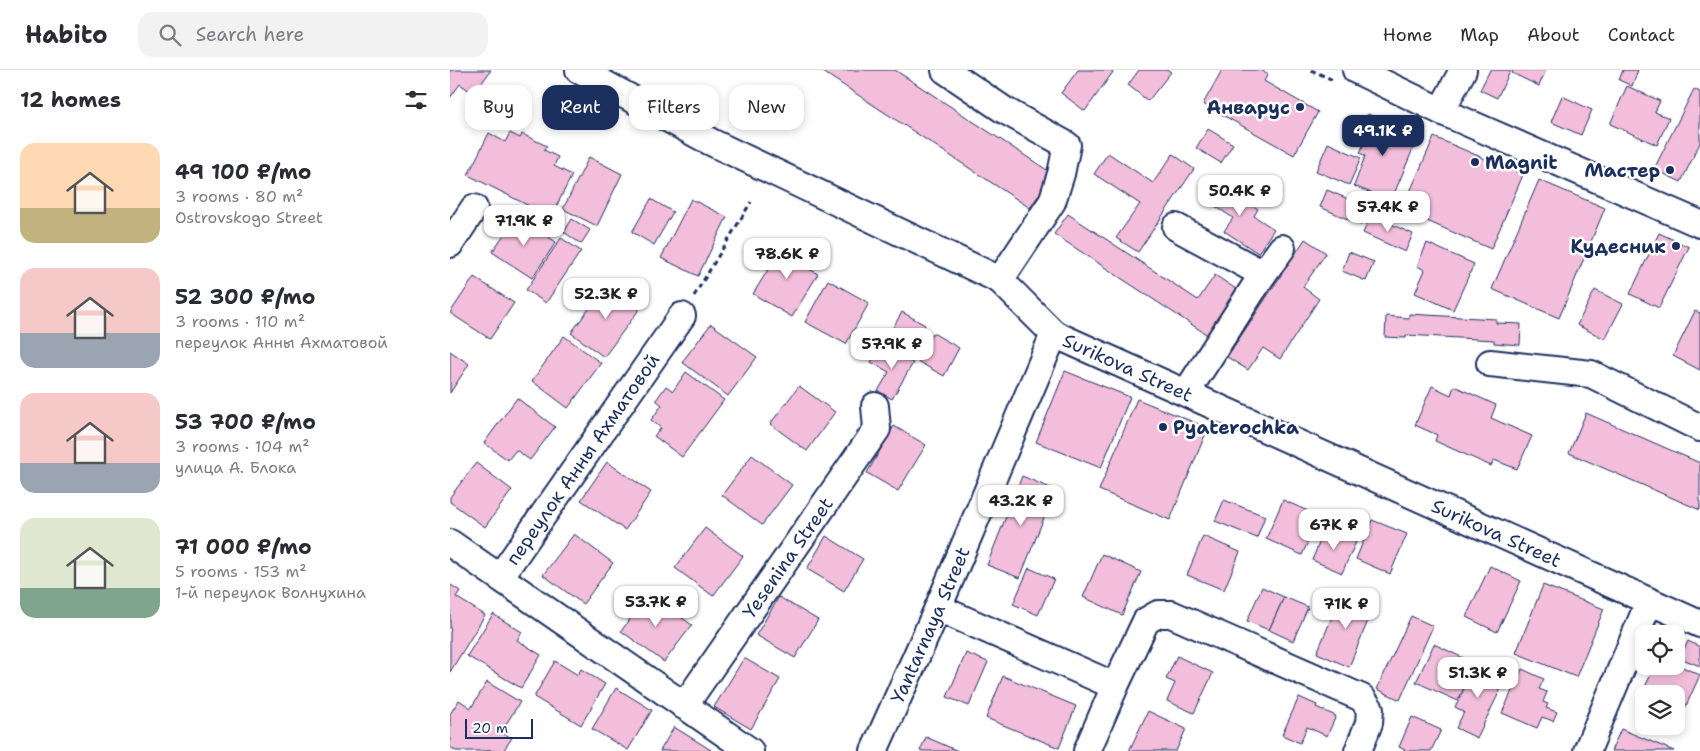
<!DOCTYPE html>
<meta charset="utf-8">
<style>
body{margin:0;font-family:"Shantell Sans",sans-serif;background:#f2f2f3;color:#2b2b33;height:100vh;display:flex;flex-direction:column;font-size:19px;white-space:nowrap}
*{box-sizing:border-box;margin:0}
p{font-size:16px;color:#7c7c81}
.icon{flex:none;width:28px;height:28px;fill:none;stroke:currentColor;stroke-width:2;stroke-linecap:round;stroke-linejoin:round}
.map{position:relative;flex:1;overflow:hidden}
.details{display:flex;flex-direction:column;background:#fff;width:450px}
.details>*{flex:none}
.top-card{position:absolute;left:15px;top:15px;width:475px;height:45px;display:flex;gap:10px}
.buttons{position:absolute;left:1185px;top:555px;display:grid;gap:10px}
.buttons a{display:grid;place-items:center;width:50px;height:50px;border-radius:10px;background:#fff;box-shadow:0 2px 8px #0003;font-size:25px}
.scale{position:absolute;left:15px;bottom:12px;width:68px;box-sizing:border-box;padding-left:5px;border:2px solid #1b2f5e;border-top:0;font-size:14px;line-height:18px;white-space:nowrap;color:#1b2f5e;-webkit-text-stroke:4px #fff;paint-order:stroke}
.price{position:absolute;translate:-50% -42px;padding:0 11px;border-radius:10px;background:#fff;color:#222;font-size:16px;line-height:32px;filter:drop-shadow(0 1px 2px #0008)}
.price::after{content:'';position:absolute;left:50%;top:30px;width:15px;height:11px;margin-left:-8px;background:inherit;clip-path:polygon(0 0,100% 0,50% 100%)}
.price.selected{background:#1b2f5e;color:#fff}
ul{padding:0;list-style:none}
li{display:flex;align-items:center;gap:15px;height:125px;padding:0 20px}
li span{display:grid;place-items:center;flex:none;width:140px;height:100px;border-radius:15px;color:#555}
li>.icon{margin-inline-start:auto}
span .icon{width:60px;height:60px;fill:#fffc;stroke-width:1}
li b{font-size:21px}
h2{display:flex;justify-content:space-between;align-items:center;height:60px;padding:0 20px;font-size:21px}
.pill{padding:0 18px;border-radius:15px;background:#fff;box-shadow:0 2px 8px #0003;font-size:18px;line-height:45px}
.pill.selected{background:#1b2f5e;color:#fff}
header{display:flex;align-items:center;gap:30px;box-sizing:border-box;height:70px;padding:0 25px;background:#fff;border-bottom:1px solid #e1e1e2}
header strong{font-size:24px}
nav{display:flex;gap:28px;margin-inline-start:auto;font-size:18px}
.search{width:350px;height:45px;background:#f2f2f3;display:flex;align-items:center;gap:12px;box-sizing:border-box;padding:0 18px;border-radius:15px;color:#7c7c81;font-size:19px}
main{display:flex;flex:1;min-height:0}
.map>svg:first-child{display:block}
.building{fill:#f3bedb;stroke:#1b2f5e}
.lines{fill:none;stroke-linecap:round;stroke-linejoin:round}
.minor-casing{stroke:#1b2f5e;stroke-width:30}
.path{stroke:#1b2f5e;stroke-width:3;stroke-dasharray:5 4;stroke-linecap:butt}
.minor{stroke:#fff;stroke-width:26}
.poi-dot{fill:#1b2f5e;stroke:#fff;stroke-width:2}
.labels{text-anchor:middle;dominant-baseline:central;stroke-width:5;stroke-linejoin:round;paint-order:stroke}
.poi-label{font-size:19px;font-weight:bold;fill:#1b2f5e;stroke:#fff;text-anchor:end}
.street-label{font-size:19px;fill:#1b2f5e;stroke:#fff}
</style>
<header>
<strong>Habito</strong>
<div class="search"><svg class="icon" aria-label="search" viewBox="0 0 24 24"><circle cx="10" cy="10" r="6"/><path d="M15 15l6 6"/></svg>Search here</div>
<nav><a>Home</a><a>Map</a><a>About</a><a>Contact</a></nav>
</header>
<main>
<section class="details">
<h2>12 homes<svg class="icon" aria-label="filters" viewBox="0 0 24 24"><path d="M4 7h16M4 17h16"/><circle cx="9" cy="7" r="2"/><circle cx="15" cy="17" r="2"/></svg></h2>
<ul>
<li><span style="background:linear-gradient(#ffd9b3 65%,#c2b280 0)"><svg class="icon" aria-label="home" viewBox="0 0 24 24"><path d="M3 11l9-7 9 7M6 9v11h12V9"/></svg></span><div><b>49 100 ₽/mo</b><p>3 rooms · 80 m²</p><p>Ostrovskogo Street</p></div></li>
<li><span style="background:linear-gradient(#f6c9c9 65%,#9aa5b1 0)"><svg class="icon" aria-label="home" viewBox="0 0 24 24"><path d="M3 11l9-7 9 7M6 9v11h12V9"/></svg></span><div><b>52 300 ₽/mo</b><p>3 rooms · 110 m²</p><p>переулок Анны Ахматовой</p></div></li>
<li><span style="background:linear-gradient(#f6c9c9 70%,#9aa5b1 0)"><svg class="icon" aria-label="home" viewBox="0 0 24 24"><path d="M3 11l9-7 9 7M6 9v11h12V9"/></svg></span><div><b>53 700 ₽/mo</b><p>3 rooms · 104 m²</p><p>улица А. Блока</p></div></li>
<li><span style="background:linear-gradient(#dfe7d0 70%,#7fa58c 0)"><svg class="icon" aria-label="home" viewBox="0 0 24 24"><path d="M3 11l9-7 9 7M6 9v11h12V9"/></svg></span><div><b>71 000 ₽/mo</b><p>5 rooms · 153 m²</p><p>1-й переулок Волнухина</p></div></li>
</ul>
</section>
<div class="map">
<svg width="1250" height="681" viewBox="0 0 1250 681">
<rect width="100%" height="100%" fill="#fff"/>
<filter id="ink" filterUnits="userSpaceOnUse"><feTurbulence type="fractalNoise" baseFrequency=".02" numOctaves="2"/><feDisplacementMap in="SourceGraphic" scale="10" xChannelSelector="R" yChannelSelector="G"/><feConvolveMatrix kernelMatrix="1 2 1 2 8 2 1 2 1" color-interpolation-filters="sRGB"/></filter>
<g filter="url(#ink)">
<g class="building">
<polygon points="0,0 41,0 24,24 10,14 0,28"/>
<polygon points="370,0 445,0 603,104 580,138"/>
<polygon points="628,0 660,0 663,2 635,41 611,23"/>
<polygon points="689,0 718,0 721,2 698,31 678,15"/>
<polygon points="772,0 811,0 818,4 814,11 868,42 844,85 753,34"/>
<polygon points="1040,0 1061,0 1047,28 1030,20"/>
<polygon points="1063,0 1096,0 1089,16 1062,3"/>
<polygon points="1173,0 1188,0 1182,16 1169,10"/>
<polygon points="1177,16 1210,31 1205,42 1219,48 1207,75 1160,54"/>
<polygon points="1244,19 1250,22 1250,73 1231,112 1204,99"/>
<polygon points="1112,26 1142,40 1131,65 1101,52"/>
<polygon points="918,44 968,67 941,131 904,116 915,86 910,83 916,68 907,65"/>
<polygon points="758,59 783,74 771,93 746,78"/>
<polygon points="39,63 55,72 60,63 70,68 72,64 97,76 94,80 108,87 104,96 122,105 101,147 18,105"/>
<polygon points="984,67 1073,105 1041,179 952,140"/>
<polygon points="878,73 911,88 899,115 866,101"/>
<polygon points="658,83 703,113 723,84 744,99 688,182 666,168 690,134 644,104"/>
<polygon points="139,87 172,104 147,156 113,139"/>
<polygon points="1089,110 1155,138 1109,248 1042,219"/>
<polygon points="765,111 808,139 804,146 824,159 808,183 774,161 783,148 753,128"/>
<polygon points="877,120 919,138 911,155 870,137"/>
<polygon points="201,129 223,142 204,175 182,162"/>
<polygon points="241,129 277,147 248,206 211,188"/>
<polygon points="618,144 748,230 765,205 789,221 759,266 604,164"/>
<polygon points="921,145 963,164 955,182 913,163"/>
<polygon points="67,146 106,172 82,208 42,182"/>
<polygon points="122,149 140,160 131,174 114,162"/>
<polygon points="1209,163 1239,177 1209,238 1180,224"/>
<polygon points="111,168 131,181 96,233 76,220"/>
<polygon points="855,169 876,183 853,217 869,229 830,289 813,278 798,300 777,287"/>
<polygon points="335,172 362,187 356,197 368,204 342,247 303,224"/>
<polygon points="977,173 1024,194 1003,240 965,223 975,200 967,196"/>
<polygon points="899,182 924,192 916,211 892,201"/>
<polygon points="24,207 64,233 40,269 0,243"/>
<polygon points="378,210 419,233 396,274 355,252"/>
<polygon points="158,213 191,237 154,287 121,263"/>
<polygon points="1145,220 1173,234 1155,269 1127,255"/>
<polygon points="1245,241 1250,243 1250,300 1223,286"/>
<polygon points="452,242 475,255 463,276 440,263"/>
<polygon points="959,244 1046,249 1046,253 1071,254 1070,275 1044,273 1044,270 956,265 956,268 935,267 936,246 959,248"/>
<polygon points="261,254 307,287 278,326 232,292"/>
<polygon points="483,263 509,278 494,306 467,291"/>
<polygon points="114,266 151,293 118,338 82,311"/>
<polygon points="431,275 463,293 442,329 428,321 439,302 421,292"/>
<polygon points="0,281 19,294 0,323"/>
<polygon points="615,301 680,327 651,398 586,372"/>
<polygon points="236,302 274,330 232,387 204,366 211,358 201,350 212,335 206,330 216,316 223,321"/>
<polygon points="349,316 385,342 357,381 320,354"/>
<polygon points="982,316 1001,325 1004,316 1046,335 1041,348 1082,366 1067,399 1044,390 1041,396 985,371 987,365 965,355"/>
<polygon points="67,328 105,357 80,390 66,380 58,390 34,373"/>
<polygon points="687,329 758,358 720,450 649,420"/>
<polygon points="1136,343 1250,393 1250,440 1119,383"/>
<polygon points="444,356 476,375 448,421 417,403"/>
<polygon points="302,385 342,415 312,455 272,425"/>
<polygon points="157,392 201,422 175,460 131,430"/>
<polygon points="26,393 62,420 35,457 0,432 0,427"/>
<polygon points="572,406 605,420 570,508 537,495"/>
<polygon points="774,430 815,446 807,468 765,451"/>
<polygon points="833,430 858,441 855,447 867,452 852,485 816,469"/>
<polygon points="922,450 957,464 940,504 906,489"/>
<polygon points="255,458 293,486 263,526 225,498"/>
<polygon points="875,459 906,472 892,503 862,490"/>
<polygon points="124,464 163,493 133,534 93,505"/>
<polygon points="376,466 413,489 394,521 357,499"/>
<polygon points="753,466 790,482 774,520 737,505"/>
<polygon points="652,484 691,502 672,545 633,527"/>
<polygon points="1040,496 1071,511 1047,562 1016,547"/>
<polygon points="579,498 604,509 588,545 563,534"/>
<polygon points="1,515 10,521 6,527 35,545 0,602 0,562 1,560 0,559 0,518"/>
<polygon points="1093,515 1154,539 1126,607 1066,583"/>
<polygon points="812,517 834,527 819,560 797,551"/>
<polygon points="892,523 924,536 899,597 867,583"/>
<polygon points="199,524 242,555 214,592 171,561"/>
<polygon points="329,527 368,550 345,588 306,565"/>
<polygon points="834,527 858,537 843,571 819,560"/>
<polygon points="43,544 72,562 67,570 91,585 71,618 17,586"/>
<polygon points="961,546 983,556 950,630 927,619"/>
<polygon points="1238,571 1250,577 1250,596 1230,588"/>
<polygon points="984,574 1026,594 1008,631 966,612"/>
<polygon points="516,583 538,592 519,636 497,627"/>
<polygon points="727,586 763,603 744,643 717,631 725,613 716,609"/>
<polygon points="294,588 330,609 301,659 264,637"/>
<polygon points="105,591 128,605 131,599 155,614 131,655 84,627"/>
<polygon points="1026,594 1056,608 1027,668 1006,658 1014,642 1005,637"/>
<polygon points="1226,594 1250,605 1235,638 1226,634 1226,624 1204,624 1194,619 1205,596 1226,596"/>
<polygon points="1072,599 1094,609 1089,619 1097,622 1093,632 1098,634 1096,638 1107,642 1103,651 1092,647 1087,658 1052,643"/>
<polygon points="553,606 626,636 609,678 536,648"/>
<polygon points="37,612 70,632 51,662 62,668 53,681 42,681 39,679 38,681 6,681 0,677 0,644 9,630 21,638"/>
<polygon points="166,618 202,640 178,680 142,659"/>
<polygon points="849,627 867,635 866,637 886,646 877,666 857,657 850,673 832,665"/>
<polygon points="698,641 736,659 726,681 679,681"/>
<polygon points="962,647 991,660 981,681 957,681 949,677"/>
<polygon points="224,657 261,680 261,681 210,681"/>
<polygon points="1171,659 1224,681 1161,681"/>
<polygon points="476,667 508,681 470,681"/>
</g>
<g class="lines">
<defs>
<g id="minor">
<path id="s1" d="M129 0 261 72 550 210 604 264 1250 554"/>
<polyline points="495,0 554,40 617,75 611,104 602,132 550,210"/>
<polyline points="906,0 991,41 1250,154"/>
<polyline points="991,41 1013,0"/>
<polyline points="726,157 813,204 736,323"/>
<polyline points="0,174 24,138"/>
<polyline points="813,204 832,178"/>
<polyline points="1040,293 1141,304 1250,358"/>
<polyline points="0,473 300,681"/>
<path id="s2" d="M50 507 232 246"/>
<polyline points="488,538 665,616"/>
<path id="s3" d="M234 636 427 359 425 336"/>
<path id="s4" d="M424 681 488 538 604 264"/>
<polyline points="637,681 665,616 696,551 708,544 721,544 912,628 920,639 919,653 908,681"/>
<polyline points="1137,681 1199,532"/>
</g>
</defs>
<use href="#minor" class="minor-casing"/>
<g class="path">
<polyline points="861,0 883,10"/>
<polyline points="244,226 301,132"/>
</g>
<use href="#minor" class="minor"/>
</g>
</g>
<g class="poi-dot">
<circle cx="850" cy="37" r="5"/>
<circle cx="1025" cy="92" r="5"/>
<circle cx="1220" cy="100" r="5"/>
<circle cx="1226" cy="176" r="5"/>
<circle cx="713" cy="357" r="5"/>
</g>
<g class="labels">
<g class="poi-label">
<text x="840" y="37">Анварус</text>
<text x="1035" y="92" text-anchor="start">Magnit</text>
<text x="1210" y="100">Мастер</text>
<text x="1216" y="176">Кудесник</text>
<text x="723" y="357" text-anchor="start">Pyaterochka</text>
</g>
<g class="street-label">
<text stroke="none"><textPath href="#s1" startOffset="628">Surikova Street</textPath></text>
<text stroke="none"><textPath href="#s2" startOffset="144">переулок Анны Ахматовой</textPath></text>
<text stroke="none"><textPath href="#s1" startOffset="1032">Surikova Street</textPath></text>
<text stroke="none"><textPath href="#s3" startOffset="181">Yesenina Street</textPath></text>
<text stroke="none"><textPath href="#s4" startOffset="138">Yantarnaya Street</textPath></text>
</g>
</g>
</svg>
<div class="buttons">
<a><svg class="icon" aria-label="locate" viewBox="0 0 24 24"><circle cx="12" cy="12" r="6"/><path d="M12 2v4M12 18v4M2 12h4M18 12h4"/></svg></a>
<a><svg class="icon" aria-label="layers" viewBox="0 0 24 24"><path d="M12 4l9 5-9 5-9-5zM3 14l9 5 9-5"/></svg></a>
</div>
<div class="scale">20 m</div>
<b class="price selected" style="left:933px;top:87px">49.1K ₽</b>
<b class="price" style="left:790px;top:147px">50.4K ₽</b>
<b class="price" style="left:938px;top:163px">57.4K ₽</b>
<b class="price" style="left:74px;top:177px">71.9K ₽</b>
<b class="price" style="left:337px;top:210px">78.6K ₽</b>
<b class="price" style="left:156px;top:250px">52.3K ₽</b>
<b class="price" style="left:442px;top:300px">57.9K ₽</b>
<b class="price" style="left:571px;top:457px">43.2K ₽</b>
<b class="price" style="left:884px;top:481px">67K ₽</b>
<b class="price" style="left:206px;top:558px">53.7K ₽</b>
<b class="price" style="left:896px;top:560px">71K ₽</b>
<b class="price" style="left:1028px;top:629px">51.3K ₽</b>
<div class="top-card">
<a class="pill">Buy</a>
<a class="pill selected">Rent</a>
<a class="pill">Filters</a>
<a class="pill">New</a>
</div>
</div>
</main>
